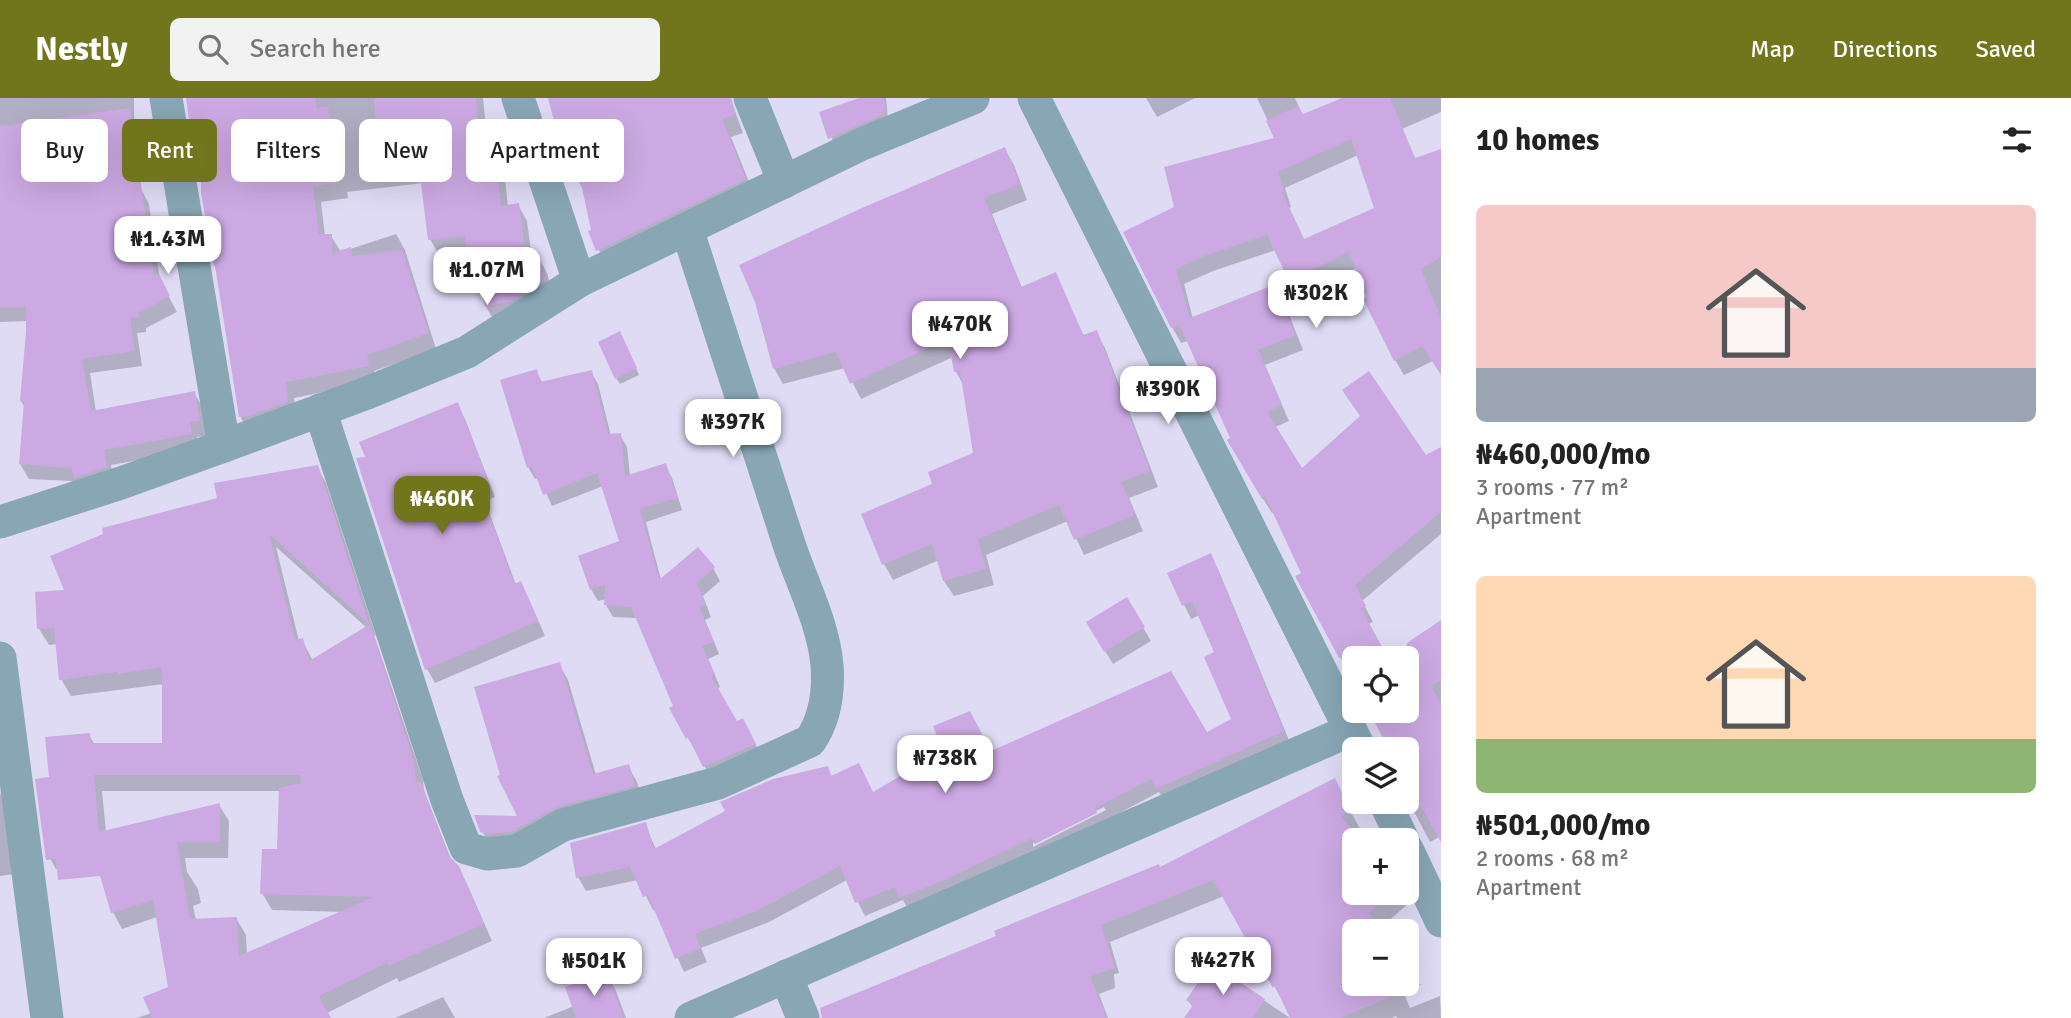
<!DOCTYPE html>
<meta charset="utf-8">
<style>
body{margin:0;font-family:Signika,sans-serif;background:#f2f2f2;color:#222;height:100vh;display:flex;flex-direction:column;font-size:26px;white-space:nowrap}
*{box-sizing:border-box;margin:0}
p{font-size:23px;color:#767676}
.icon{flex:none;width:38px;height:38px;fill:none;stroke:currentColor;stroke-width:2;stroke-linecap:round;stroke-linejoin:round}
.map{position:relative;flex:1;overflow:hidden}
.details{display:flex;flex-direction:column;background:#fff;width:630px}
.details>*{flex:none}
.guide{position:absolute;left:21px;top:21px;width:665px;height:63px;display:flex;gap:14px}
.controls{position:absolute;left:1342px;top:548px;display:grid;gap:14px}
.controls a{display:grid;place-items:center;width:77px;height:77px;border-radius:10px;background:#fff;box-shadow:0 7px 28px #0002;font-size:35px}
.price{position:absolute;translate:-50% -60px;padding:0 16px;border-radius:14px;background:#fff;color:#222;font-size:23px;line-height:46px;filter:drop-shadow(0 2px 4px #0008)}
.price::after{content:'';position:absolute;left:50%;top:42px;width:21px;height:16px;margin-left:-10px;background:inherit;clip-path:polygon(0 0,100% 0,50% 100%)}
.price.active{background:#71751c;color:#fff}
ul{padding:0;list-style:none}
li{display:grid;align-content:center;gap:14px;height:371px;padding:0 35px}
li span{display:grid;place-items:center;height:217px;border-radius:10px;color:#555}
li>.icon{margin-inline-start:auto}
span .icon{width:126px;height:126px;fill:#fffc;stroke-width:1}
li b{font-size:30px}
h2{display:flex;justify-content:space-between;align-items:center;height:84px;padding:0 35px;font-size:30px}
.tag{padding:0 24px;border-radius:10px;background:#fff;box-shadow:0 7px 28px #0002;font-size:24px;line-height:63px}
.tag.active{background:#71751c;color:#fff}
header{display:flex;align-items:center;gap:42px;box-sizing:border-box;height:98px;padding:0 35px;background:#71751c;color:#fff}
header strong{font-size:33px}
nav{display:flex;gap:38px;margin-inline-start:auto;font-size:24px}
.search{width:490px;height:63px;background:#f2f2f2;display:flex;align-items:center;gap:18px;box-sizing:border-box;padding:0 24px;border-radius:10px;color:#767676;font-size:26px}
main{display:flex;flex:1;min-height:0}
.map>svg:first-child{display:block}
.shadow{fill:#0003;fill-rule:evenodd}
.building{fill:#cca9e3;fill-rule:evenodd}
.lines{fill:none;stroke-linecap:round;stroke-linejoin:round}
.street{stroke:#89a6b5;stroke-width:33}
</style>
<header>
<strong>Nestly</strong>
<div class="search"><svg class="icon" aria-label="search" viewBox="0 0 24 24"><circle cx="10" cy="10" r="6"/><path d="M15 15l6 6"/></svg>Search here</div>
<nav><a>Map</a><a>Directions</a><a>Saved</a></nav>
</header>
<main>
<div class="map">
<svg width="1441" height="920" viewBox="0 0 1441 920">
<rect width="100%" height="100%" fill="#dfdbf5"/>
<g class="shadow">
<polygon points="0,0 134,0 135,90 141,91 149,106 160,182 177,214 146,230 146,234 137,235 142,268 90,275 96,314 194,295 203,310 208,338 197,339 200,351 111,367 114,385 29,381 20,366 25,310 21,303 28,223 0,224"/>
<polygon points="187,0 483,0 486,29 492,28 501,43 508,109 518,107 527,123 532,161 538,159 547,175 553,198 495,224 486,209 478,176 470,162 469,154 439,157 430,141 423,85 347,94 348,100 321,104 325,138 331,138 341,154 396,136 405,152 436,251 374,273 376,283 294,300 296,319 249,334 240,318 202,51 193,35"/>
<polygon points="550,0 730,0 743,35 731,39 755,99 608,170 590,134 593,133 583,89 558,31"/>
<polygon points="864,0 886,0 888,22 834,46 822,16"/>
<polygon points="1146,0 1195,0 1157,19"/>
<path d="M1257 0H1295L1303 18 1346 0H1441V14L1402 31 1416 62 1441 53V276L1433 263 1404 277 1395 262 1357 170 1299 198 1276 152 1213 173 1184 186 1193 221 1275 188 1284 204 1303 252 1265 267 1289 323 1275 329 1301 372 1441 381V436L1362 503 1373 524 1368 526 1386 560H1354V585L1297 479 1303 476 1274 414 1272 415 1245 372 1188 243 1181 245 1172 229 1177 110 1277 42ZM1358 57 1376 111 1304 142 1289 110 1291 109 1285 90Z"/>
<polygon points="1005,52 1014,67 1027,102 992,116 1022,190 1055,176 1084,238 1096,234 1105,250 1158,389 1129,400 1143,433 1084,457 1068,423 986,457 994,487 954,498 944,483 939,462 893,482 884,466 934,387 975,356 964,288 956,274 953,259 861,301 845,270 783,286 774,270"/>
<polygon points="623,242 639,277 620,286 616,280"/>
<polygon points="536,273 543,286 591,274 598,286 611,338 620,337 627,349 630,378 665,367 672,380 682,412 646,424 661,482 713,470 720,483 703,498 711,519 705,522 719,556 708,561 720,589 717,591 736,626 750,635 762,659 712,681 671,611 675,608 638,520 613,519 606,507 606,501 598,503 591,491 621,444 603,388 552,408 539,380 535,381 528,369"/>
<polygon points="457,307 465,321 495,399 485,403 516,487 520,485 528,499 545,538 435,585 427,571 358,362 367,360"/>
<path d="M317 369 326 385 376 538 374 537 423 682 424 693 452 764 467 786 492 843 399 884 397 880 327 915 330 920H136L152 915 169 890 157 819 122 831 113 814 105 790 148 724 219 707 229 723 228 760H185L187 774 198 791 201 805 193 808 196 822 236 820 246 837 247 857 344 814 272 812 262 795 279 753 281 693H102L109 765 56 771 47 755 51 681 89 637 95 647H164V586L71 598 61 581 58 546 49 547 39 531 66 493 219 402ZM276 449 367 530 313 563 302 542 299 543Z"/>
<path d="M1210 458 1218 471 1291 647 1165 704 1159 694 1101 725 909 813 903 802 865 818 847 782 769 824 701 850 707 864 684 874 656 811 653 812 638 782 586 793 578 779 645 727 656 751 827 670 832 679 873 696 991 655 1206 636 1233 622 1216 555 1200 517 1191 521 1169 475ZM1104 709 1106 712 1033 749V745Z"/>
<polygon points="1127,502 1151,543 1113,566 1088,525"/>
<polygon points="1441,524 1441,738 1430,744 1407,700 1407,560 1389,560"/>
<polygon points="559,566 568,582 596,677 628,668 637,684 643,704 492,750 482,733 520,720"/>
<polygon points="1334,682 1360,731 1353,734 1359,742 1354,742 1354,794 1403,794 1409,805 1377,833 1354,833 1354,853 1332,873 1354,862 1354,886 1400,886 1410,910 1440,898 1441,920 1397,920 1396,918 1392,920 1292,920 1224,798 1110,844 1119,875 1114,876 1115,890 1099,896 1108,920 836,920 1159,771"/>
<polygon points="0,695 6,704 15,776 0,778"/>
<polygon points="1212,867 1290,920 1186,920 1193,910 1188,902"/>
<polygon points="607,876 616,893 626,920 544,920 574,908"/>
<polygon points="443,899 455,920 395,920"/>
</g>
<g class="building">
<polygon points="186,0 315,0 317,10 328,9 340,84 313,89 319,136 332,136 332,155 351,149 352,158 402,152 429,235 367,257 369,268 286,284 288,304 252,317 239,319 215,168 214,168 201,95 202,36 191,36"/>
<polygon points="374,0 476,0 479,28 492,26 501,108 519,105 526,161 539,157 545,182 512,203 485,209 473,162 468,162 465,138 428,142 419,69 379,74"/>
<polygon points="548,0 731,0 736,16 722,21 746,81 596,153 588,133 591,132 582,90 551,32 556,30"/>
<polygon points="859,0 884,0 886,15 828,41 819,14"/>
<path d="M1342 0H1390L1415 60 1441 51V159L1421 171 1441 220V277L1422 248 1394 263 1363 201 1366 199 1349 154 1289 183 1267 137 1204 158 1176 171 1190 220 1276 186 1295 237 1258 252 1282 307 1267 314 1302 370 1360 318 1342 292 1369 273 1426 357 1441 349V414L1355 487 1366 508 1361 510 1388 560H1339L1295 478 1301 475 1265 398 1262 401 1227 342 1230 340 1180 228 1171 230 1123 134 1174 109 1164 69 1274 40 1266 23 1298 8 1303 16ZM1351 41 1374 110 1304 141 1282 94 1284 93 1278 74Z"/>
<polygon points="130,10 154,177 159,176 170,198 138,215 139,219 130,220 135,253 82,261 91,313 195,293 200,323 190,324 192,336 104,352 107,369 74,380 72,370 19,366 24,304 20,303 26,234 26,209 0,209 0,28"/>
<polygon points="1005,49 1020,86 984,100 1021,189 1056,174 1083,237 1097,232 1150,373 1121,384 1135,417 1074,442 1059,407 978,441 986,471 943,483 932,446 882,467 861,416 932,386 928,374 973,355 960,273 954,274 948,241 850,286 836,254 773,271 755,204 739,167 862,110"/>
<polygon points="620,233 637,270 615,281 598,244"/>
<polygon points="537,271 540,284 592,272 608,336 621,335 625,378 666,365 677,400 640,411 659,482 698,449 715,469 697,485 706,507 699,509 714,544 702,548 715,576 711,578 737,623 743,620 756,646 703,669 688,639 686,641 669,610 673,608 631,509 604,507 605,487 590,492 578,458 619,443 597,375 543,397 532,368 527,370 500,282"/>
<polygon points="458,304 489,385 479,389 503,454 514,486 521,483 538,523 425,572 356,360 365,359 359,344"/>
<path d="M318 367 369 526 269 436 295 542 303 540 309 563 370 526 414 664 416 684H421L448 757 459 768 484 826 388 868 387 865 319 898 331 920H152L143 899 168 889 153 802 111 815 100 778 58 782 56 761 46 762 35 681 49 679 45 639 90 635 91 645H162V569L118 576V574L59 582 54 530 37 531 35 494 64 492 50 458 103 436 102 430 217 400 214 385ZM94 677H300L301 685 279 690 277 751H262L260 796 373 799 239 858 237 819 190 821 177 744H220V705L99 734Z"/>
<polygon points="1211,455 1284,633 1156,691 1151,681 1095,710 1097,715 1035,746 1032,740 947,781 899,800 895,789 855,805 840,768 761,811 695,836 701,850 675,861 648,797 643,799 630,769 576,780 570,745 646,724 654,751 725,713 720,704 773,681 828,668 831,678 859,665 873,694 943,653 933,628 970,613 991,653 1171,573 1207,634 1231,621 1204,559 1214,554 1192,504 1182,508 1167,475"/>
<polygon points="1127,499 1145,529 1104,554 1086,524"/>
<polygon points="1441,522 1441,583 1431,588 1441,606 1441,744 1407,683 1407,651 1389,651 1368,612 1407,612 1407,545"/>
<polygon points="560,564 593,676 629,666 635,688 558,709 511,734 489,736 480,734 474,717 517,718 497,678 500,677 474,589"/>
<polygon points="1335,680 1351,713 1341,718 1354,734 1354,794 1392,794 1370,814 1378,833 1354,833 1354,886 1422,886 1340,920 1290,920 1275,888 1273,890 1213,782 1101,827 1115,870 1090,878 1107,920 822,920 820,910 996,838 994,833 1159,766 1160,769"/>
<polygon points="1212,865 1265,901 1253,920 1184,920 1193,907 1186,902"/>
<polygon points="608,874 623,920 576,920 565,889"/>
</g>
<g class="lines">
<g class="street">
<polyline points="166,0 224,348"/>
<polyline points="518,0 579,183"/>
<polyline points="750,0 784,84"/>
<polyline points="1034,0 1360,651"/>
<path d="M320 312 447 702 466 750 487 756 517 753 563 727 718 685 810 643C825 621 829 594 827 567 823 523 800 482 787 440 753 337 720 234 687 131"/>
<polyline points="0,424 121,385 224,348 367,295 467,254 579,183 862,46 973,0"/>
<polyline points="0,560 47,920"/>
<polyline points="1385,704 1403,742"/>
<polyline points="1407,751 1441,823"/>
<polyline points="786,878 803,920"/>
<polyline points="691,920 1351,632"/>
</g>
</g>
</svg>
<div class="controls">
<a><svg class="icon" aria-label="locate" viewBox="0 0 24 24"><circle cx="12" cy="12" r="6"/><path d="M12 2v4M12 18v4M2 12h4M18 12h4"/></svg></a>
<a><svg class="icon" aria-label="layers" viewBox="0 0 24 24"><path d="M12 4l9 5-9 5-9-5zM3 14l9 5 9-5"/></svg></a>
<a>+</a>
<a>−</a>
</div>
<b class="price" style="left:168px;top:178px">₦1.43M</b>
<b class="price" style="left:487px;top:209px">₦1.07M</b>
<b class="price" style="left:1316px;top:232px">₦302K</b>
<b class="price" style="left:960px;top:263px">₦470K</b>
<b class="price" style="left:1168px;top:328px">₦390K</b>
<b class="price" style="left:733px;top:361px">₦397K</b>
<b class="price active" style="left:442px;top:438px">₦460K</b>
<b class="price" style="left:945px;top:697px">₦738K</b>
<b class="price" style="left:1223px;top:899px">₦427K</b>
<b class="price" style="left:594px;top:900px">₦501K</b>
<div class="guide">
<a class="tag">Buy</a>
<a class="tag active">Rent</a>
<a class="tag">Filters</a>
<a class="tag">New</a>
<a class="tag">Apartment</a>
</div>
</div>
<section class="details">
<h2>10 homes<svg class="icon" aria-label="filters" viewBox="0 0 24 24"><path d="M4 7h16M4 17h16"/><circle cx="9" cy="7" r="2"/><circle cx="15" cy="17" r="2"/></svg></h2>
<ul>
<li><span style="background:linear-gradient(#f6c9c9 75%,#9aa5b1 0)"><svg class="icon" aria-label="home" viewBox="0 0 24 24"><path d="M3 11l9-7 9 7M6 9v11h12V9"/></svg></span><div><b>₦460,000/mo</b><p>3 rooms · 77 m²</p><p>Apartment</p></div></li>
<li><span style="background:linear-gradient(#ffd9b3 75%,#8fb573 0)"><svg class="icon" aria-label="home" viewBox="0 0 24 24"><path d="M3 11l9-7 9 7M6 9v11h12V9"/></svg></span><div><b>₦501,000/mo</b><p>2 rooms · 68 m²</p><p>Apartment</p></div></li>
</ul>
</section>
</main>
